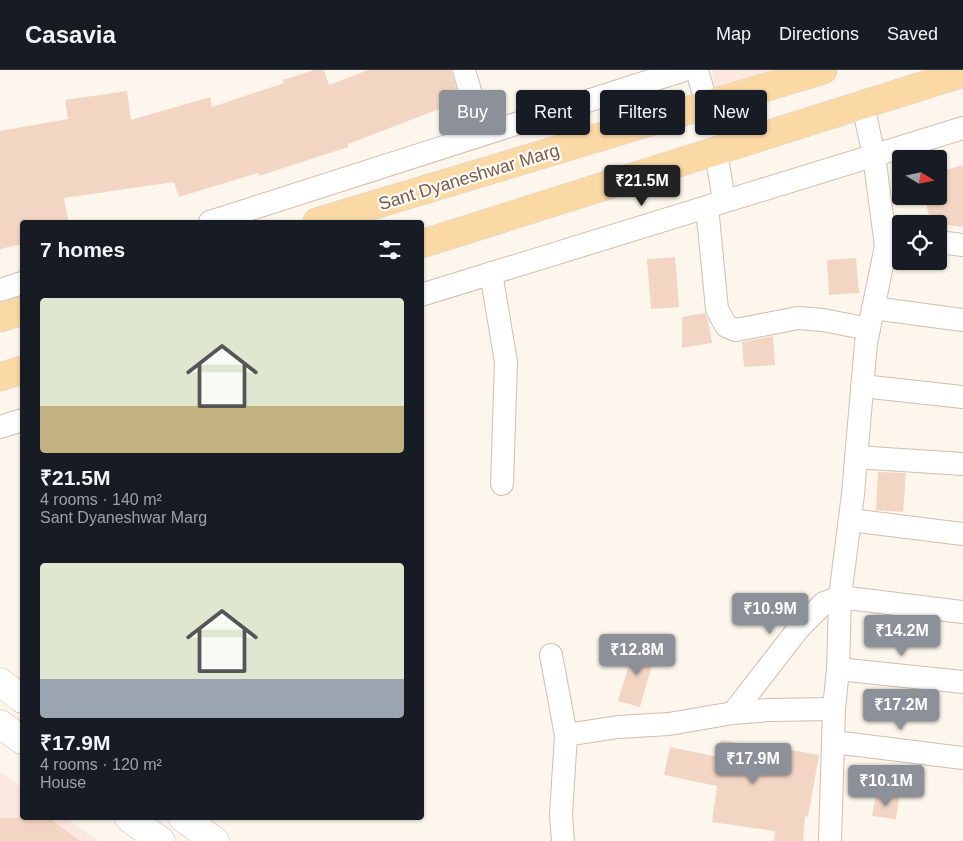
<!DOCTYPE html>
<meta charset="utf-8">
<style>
body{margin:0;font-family:Helvetica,sans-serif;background:#20242c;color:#f1f3f6;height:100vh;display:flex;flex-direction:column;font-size:19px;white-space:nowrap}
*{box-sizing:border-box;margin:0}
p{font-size:16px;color:#9ea1a6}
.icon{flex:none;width:28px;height:28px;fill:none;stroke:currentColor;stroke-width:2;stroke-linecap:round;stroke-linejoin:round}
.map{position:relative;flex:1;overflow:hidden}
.sheet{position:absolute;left:20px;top:150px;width:404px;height:600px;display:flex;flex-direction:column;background:#171b24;border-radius:5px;box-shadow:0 1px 4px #0004}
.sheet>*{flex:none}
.banner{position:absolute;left:439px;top:20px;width:449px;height:45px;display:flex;gap:10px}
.needle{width:32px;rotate:100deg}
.controls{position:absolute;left:892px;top:80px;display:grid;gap:10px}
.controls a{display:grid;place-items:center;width:55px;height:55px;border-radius:5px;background:#171b24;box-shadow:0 1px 4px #0004;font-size:25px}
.price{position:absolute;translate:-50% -42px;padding:0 11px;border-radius:5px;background:#8c9099;color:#fff;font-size:16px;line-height:32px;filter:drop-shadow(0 1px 2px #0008)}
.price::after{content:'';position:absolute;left:50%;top:30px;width:15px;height:11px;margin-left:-8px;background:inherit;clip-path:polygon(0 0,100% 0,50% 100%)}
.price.on{background:#222;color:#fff}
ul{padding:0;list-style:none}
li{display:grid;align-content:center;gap:10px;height:265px;padding:0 20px}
li span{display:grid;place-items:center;height:155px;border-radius:5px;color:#555}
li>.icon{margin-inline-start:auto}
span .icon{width:90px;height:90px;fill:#fffc;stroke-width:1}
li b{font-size:21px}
h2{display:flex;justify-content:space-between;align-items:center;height:60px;padding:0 20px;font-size:21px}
.chip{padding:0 18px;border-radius:5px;background:#171b24;box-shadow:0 1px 4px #0004;font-size:18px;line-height:45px}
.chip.on{background:#8c9099;color:#fff}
header{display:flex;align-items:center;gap:30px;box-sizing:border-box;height:70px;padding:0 25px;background:#171b24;border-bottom:1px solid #363941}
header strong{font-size:24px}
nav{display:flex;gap:28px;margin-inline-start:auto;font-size:18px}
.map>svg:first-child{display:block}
.commercial{fill:#fde8e0}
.building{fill:#f3d5c3}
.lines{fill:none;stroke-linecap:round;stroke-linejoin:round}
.street-casing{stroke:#d1beb0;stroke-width:24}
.secondary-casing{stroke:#d6c0b0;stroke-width:29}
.primary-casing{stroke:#dad1cd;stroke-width:29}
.street{stroke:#fff;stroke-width:22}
.secondary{stroke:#fff;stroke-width:28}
.primary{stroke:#fbd9a5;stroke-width:28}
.labels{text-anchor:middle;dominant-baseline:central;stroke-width:4.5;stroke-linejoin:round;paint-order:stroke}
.street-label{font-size:18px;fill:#7a5c4d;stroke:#fffaf3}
</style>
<header>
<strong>Casavia</strong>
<nav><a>Map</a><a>Directions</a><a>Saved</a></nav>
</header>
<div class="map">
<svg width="963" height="771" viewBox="0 0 963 771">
<rect width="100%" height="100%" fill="#fdf6ec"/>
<g class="commercial">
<polygon points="712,0 771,0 715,17"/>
<polygon points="0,702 22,718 22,748 65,748 99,771 0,771"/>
</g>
<g class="building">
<polygon points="314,0 324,0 329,15 368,0 451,0 460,31 348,74 348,77 259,106 258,103 179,127 174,112 64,128 68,150 51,152 22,152 22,174 0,179 0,61 68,49 65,30 127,21 131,50 210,27 212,37 284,13 283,10"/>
<polygon points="963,95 963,157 931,153 924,126 939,126 939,102"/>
<polygon points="675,187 679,237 651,239 647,189"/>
<polygon points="856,188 859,223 829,225 827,190"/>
<polygon points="705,243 708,250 712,273 682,278 682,247"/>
<polygon points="773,266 775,295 744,297 742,272"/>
<polygon points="878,402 906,403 903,442 876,440"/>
<polygon points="635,575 656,581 640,637 618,631"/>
<polygon points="721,670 791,682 792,680 819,685 808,747 805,746 803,771 774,771 775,761 712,752 717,716 664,705 670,677 718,687"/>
<polygon points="876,725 899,728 896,749 872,746"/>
<polygon points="0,748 49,748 80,771 0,771"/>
</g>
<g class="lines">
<defs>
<g id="street">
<polyline points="464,0 471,24"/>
<polyline points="697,0 707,35"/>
<polyline points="716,81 724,131"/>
<polyline points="707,137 717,239 726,256 736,260 798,248 823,250 869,259"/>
<polyline points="210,152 684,0"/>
<polyline points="939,172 963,175"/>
<polyline points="491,203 506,292 502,414"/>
<polyline points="0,220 22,213"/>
<polyline points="421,225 963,58"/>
<polyline points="873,238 963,250"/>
<polyline points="862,316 963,327"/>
<polyline points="0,357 22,350"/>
<polyline points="856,387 963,394"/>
<polyline points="850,450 963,464"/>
<polyline points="551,585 566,665"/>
<polyline points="838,599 963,612"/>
<polyline points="733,643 799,558 824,533 840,527 963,542"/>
<polyline points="834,672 963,688"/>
<polyline points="563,771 561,745 566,665 618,657 669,654 733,643 768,640 834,639"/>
<polyline points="830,771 834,639 838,599 840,527 853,424 866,273 886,176 874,86 863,35"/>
</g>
<g id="secondary">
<polyline points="0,612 22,629"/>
<polyline points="0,654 22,670"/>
<polyline points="129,748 161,771"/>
<polyline points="183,748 215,771"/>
</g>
<g id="primary">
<polyline points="317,152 823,0"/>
<polyline points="421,174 963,3"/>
<polyline points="0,248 22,241"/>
<polyline points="0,307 22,300"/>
</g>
</defs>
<use href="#street" class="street-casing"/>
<use href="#secondary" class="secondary-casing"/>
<use href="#primary" class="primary-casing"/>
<use href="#street" class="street"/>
<use href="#secondary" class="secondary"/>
<use href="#primary" class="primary"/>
</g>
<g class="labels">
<g class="street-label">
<text transform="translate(469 107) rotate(-17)">Sant Dyaneshwar Marg</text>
</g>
</g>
</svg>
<div class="controls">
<a><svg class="needle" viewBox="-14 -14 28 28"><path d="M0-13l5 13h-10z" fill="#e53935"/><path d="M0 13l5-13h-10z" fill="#9ea1a6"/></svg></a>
<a><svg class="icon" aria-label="locate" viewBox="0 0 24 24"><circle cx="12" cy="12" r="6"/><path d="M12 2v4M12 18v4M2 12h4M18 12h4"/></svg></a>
</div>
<b class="price on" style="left:642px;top:137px">₹21.5M</b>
<b class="price" style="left:770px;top:565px">₹10.9M</b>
<b class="price" style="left:902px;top:587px">₹14.2M</b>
<b class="price" style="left:637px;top:606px">₹12.8M</b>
<b class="price" style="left:901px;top:661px">₹17.2M</b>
<b class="price" style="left:753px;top:715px">₹17.9M</b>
<b class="price" style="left:886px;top:737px">₹10.1M</b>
<div class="banner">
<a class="chip on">Buy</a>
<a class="chip">Rent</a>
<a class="chip">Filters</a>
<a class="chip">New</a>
</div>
<section class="sheet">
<h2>7 homes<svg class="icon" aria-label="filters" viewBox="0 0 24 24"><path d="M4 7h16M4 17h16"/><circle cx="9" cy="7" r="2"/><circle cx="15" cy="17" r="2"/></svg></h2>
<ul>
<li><span style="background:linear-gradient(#dfe7d0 70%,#c2b280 0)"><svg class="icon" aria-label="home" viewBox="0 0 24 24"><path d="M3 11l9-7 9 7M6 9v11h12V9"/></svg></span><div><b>₹21.5M</b><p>4 rooms · 140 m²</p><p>Sant Dyaneshwar Marg</p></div></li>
<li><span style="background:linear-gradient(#dfe7d0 75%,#9aa5b1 0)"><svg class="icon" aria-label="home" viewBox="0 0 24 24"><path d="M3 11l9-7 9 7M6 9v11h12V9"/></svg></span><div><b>₹17.9M</b><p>4 rooms · 120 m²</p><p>House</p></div></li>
</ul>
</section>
</div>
